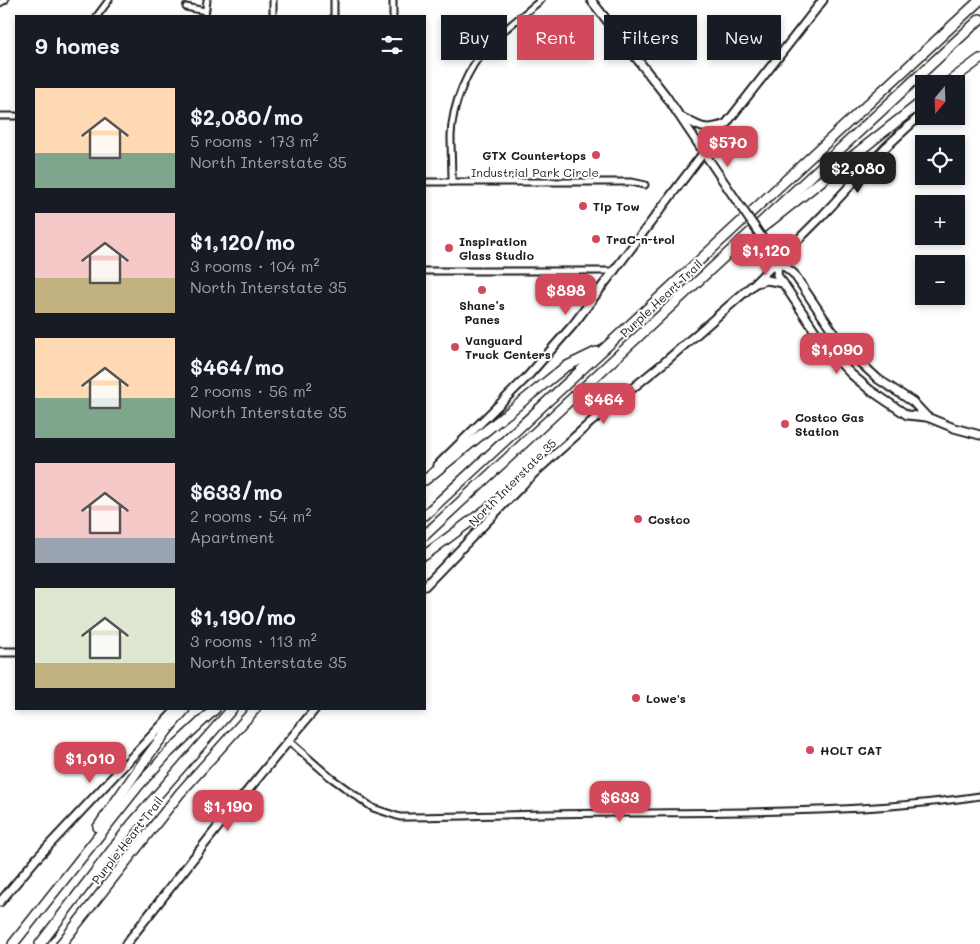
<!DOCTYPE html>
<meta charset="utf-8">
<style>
body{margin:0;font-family:Mali,sans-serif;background:#242831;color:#f1f3f6;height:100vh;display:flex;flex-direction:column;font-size:19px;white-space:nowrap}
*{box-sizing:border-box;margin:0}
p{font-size:16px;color:#9ea1a6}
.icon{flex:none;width:28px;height:28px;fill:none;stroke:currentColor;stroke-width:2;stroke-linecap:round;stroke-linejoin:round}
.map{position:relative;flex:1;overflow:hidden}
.details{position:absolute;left:15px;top:15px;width:411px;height:695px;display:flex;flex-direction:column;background:#171b24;border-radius:0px;box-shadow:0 2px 8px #0003}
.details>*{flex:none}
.top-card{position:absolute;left:441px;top:15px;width:464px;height:45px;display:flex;gap:10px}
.needle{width:32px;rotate:199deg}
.buttons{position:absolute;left:915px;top:75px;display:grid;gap:10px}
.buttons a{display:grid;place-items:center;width:50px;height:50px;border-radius:0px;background:#171b24;box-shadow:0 2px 8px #0003;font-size:25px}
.price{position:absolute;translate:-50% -42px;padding:0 11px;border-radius:10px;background:#d1495b;color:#fff;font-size:16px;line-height:32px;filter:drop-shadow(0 1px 2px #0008)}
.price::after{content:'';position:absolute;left:50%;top:30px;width:15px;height:11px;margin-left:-8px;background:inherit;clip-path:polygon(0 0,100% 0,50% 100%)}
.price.current{background:#222;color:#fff}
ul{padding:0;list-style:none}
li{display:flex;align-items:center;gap:15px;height:125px;padding:0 20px}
li span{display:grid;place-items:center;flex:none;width:140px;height:100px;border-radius:0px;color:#555}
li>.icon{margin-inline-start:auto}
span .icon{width:60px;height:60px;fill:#fffc;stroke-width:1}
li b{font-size:21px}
h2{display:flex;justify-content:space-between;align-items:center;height:60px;padding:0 20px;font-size:21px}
.pill{padding:0 18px;border-radius:0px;background:#171b24;box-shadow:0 2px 8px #0003;font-size:18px;line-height:45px}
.pill.current{background:#d1495b;color:#fff}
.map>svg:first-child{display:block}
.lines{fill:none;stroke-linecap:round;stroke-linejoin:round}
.street-casing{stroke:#1c1c1c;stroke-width:9}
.secondary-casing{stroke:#1c1c1c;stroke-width:11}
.highway-casing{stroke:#1c1c1c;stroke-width:12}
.street{stroke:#fff;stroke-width:5}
.secondary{stroke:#fff;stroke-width:7}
.highway{stroke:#fff;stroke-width:9}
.secondary-bridge-casing{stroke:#1c1c1c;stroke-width:11;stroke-linecap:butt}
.secondary-bridge{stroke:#fff;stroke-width:7}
.poi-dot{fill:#d1495b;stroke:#fff;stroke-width:2}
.labels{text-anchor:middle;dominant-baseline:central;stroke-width:4;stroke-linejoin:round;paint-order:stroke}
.poi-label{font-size:12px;font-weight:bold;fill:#1c1c1c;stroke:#fff;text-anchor:start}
.street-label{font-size:12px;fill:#1c1c1c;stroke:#fff}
</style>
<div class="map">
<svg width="980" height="944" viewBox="0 0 980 944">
<rect width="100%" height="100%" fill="#fff"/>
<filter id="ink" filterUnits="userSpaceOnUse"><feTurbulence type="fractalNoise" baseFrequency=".02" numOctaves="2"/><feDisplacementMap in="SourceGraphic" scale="10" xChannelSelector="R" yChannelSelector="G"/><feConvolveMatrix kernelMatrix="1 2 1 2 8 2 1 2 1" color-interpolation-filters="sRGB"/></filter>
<g filter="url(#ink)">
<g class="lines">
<defs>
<g id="street">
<polyline points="334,0 334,16"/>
<polyline points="0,3 5,0"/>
<polyline points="186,7 205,11"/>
<polyline points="97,16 109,0"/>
<polyline points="205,16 207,0"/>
<polyline points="273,16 273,0"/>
<polyline points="393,16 393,0"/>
<polyline points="0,116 16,116"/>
<polyline points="425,182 631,182 645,185"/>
<path d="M452 182C452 167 451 151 451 136 452 105 467 68 489 45 504 29 523 15 541 0"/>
<polyline points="425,271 615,271"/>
<path d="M289 741 330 777 373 808 400 817C478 816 557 813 635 813 751 812 866 813 980 796"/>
</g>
<g id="secondary">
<polyline points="591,0 666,96 734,197"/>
<path d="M681 117C701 127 703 132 726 124"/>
<polyline points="769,248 778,261 794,274 838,339 852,355 878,379 913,402 927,417"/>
<polyline points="778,261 777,275 783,283 827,349 851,374 870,390 907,415 927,417 954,428 980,435"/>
<polyline points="756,283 767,280 783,283"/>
<polyline points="438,465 528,376 573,325 704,152 823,0"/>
<polyline points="425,586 530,477 591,422 666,361 754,284 823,215 886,147 924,112"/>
<polyline points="0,652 16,652"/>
<polyline points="0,902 37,858 177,709"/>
<polyline points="126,944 225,818 315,709"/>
</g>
<g id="highway">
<polyline points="946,84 980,59"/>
<polyline points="759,230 924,100"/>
<polyline points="425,480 565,367 596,352"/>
<polyline points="425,515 980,0"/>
<polyline points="425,535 980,19"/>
<polyline points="425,555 530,477"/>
<path d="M98 827C126 787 153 746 185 709"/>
<polyline points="13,944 139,785 168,753 215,709"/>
<polyline points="40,944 132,824 232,709"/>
<polyline points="61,944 180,793 255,709"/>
</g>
</defs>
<use href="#street" class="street-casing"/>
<use href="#secondary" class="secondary-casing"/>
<use href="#highway" class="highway-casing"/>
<use href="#street" class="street"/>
<use href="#secondary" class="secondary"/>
<use href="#highway" class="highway"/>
<defs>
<polyline id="secondary-bridge" points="734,197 769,248"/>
</defs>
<use href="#secondary-bridge" class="secondary-bridge-casing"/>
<use href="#secondary-bridge" class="secondary-bridge"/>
</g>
</g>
<g class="poi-dot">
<circle cx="596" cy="155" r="5"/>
<circle cx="583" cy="206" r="5"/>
<circle cx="596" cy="239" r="5"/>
<circle cx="449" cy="248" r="5"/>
<circle cx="482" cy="290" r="5"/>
<circle cx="455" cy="347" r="5"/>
<circle cx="785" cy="424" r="5"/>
<circle cx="638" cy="519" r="5"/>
<circle cx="636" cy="698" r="5"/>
<circle cx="810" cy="750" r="5"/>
</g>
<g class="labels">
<g class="poi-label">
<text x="586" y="155" text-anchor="end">GTX Countertops</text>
<text x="593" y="206">Tip Tow</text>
<text x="606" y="239">TraC-n-trol</text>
<text x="459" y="241">Inspiration<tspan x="459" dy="14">Glass Studio</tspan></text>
<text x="482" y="305" text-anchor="middle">Shane’s<tspan x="482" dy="14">Panes</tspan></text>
<text x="465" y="340">Vanguard<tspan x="465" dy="14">Truck Centers</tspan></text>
<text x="795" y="417">Costco Gas<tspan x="795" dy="14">Station</tspan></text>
<text x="648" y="519">Costco</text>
<text x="646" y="698">Lowe's</text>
<text x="820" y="750">HOLT CAT</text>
</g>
<g class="street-label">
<text x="535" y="172">Industrial Park Circle</text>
<text transform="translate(661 298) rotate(-43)">Purple Heart Trail</text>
<text transform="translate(512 482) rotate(-45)">North Interstate 35</text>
<text transform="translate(127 840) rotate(-52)">Purple Heart Trail</text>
</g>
</g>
</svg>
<div class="buttons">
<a><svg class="needle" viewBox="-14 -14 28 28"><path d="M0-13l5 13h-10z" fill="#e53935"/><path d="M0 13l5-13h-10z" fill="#9ea1a6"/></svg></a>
<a><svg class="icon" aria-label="locate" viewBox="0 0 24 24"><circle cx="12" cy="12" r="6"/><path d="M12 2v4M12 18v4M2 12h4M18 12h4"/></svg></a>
<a>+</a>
<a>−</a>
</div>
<b class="price" style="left:728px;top:168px">$570</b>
<b class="price current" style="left:858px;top:194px">$2,080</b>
<b class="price" style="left:766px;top:276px">$1,120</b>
<b class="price" style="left:566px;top:316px">$898</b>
<b class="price" style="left:837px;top:375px">$1,090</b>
<b class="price" style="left:604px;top:425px">$464</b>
<b class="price" style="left:90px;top:784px">$1,010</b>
<b class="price" style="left:620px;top:823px">$633</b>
<b class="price" style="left:228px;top:832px">$1,190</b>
<div class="top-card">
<a class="pill">Buy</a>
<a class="pill current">Rent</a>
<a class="pill">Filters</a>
<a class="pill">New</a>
</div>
<section class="details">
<h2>9 homes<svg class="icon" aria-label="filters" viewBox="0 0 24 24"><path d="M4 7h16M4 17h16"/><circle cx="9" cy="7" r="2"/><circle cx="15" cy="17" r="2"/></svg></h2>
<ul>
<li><span style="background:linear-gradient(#ffd9b3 65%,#7fa58c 0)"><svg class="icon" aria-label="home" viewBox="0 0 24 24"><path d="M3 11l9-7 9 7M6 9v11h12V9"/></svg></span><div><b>$2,080/mo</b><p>5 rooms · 173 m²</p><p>North Interstate 35</p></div></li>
<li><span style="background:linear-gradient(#f6c9c9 65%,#c2b280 0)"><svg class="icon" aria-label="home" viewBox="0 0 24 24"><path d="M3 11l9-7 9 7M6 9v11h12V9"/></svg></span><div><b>$1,120/mo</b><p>3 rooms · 104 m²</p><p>North Interstate 35</p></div></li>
<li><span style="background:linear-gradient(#ffd9b3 60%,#7fa58c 0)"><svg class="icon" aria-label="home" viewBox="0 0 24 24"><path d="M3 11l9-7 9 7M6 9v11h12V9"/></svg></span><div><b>$464/mo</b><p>2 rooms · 56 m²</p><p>North Interstate 35</p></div></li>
<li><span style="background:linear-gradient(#f6c9c9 75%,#9aa5b1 0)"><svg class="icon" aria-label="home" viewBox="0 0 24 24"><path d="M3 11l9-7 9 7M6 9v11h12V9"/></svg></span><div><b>$633/mo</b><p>2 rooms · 54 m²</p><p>Apartment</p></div></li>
<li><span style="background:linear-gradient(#dfe7d0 75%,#c2b280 0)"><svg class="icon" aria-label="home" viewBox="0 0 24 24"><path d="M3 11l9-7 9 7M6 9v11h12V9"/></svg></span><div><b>$1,190/mo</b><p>3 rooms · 113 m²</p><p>North Interstate 35</p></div></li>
</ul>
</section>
</div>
